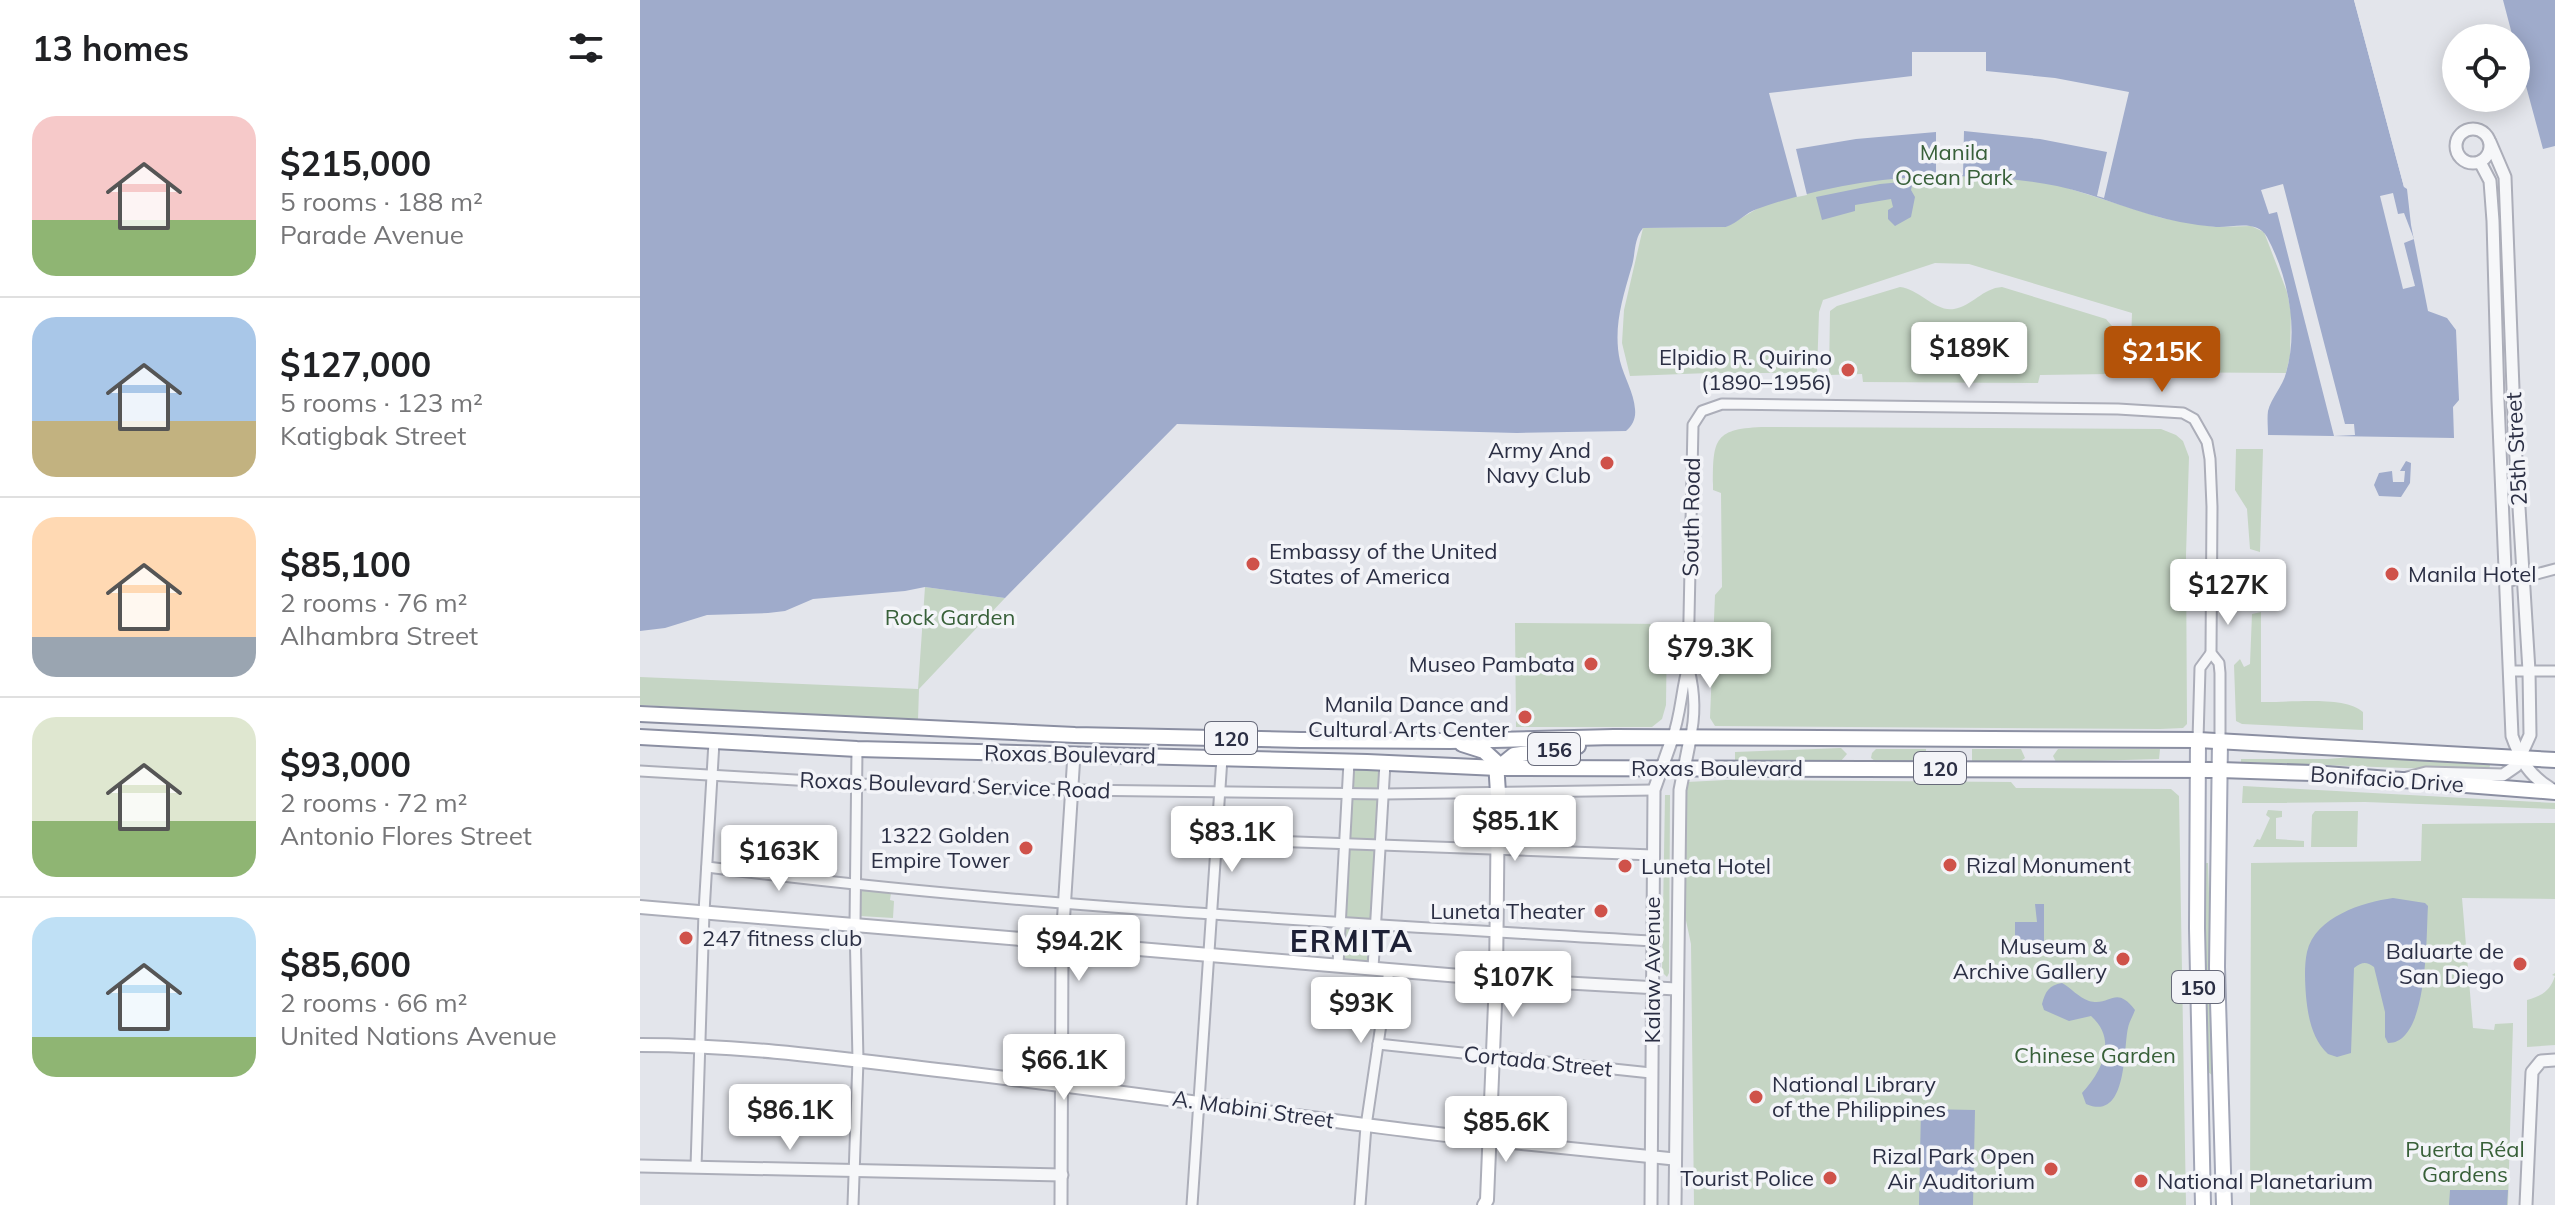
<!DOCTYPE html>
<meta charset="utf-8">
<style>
body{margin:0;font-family:Mulish,sans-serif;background:#f6f6f6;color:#202124;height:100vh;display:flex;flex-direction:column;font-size:30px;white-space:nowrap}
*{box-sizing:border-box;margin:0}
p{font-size:26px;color:#757577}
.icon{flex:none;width:44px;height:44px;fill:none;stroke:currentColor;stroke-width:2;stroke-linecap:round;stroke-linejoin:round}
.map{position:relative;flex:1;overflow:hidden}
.side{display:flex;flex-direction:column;background:#fff;width:640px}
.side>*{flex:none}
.tools{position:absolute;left:1802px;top:24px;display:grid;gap:16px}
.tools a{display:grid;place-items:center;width:88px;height:88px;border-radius:50%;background:#fff;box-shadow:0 4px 20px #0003;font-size:40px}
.price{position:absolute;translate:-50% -68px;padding:0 18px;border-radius:8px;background:#fff;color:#222;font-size:26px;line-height:52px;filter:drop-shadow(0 2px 4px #0008)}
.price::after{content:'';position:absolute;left:50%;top:48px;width:24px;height:18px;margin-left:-12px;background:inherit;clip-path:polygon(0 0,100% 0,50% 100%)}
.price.on{background:#b45309;color:#fff}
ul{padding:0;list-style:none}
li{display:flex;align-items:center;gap:24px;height:200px;padding:0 32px}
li+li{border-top:2px solid #e0e0e0}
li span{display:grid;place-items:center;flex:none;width:224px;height:160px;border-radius:24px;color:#555}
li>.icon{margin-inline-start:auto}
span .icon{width:96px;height:96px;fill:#fffc;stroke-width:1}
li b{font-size:34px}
h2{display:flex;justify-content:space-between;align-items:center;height:96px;padding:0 32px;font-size:34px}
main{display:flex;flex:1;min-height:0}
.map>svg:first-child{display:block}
.green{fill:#c5d5c4}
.water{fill:#9fabcb}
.pier{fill:#e3e5eb}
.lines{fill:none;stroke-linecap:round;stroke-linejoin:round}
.minor-casing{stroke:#acaeb9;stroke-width:13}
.tertiary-casing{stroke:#acaeb9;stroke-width:15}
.secondary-casing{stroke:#acaeb9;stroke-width:16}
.primary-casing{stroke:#a2a6b7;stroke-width:18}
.trunk-casing{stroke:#8b8fa2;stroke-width:18}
.minor{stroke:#f6f7f9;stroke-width:9}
.tertiary{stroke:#f6f7f9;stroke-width:11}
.secondary{stroke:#fff;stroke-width:12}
.primary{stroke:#fff;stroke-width:14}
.trunk{stroke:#fff;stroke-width:14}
.poi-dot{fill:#cf524a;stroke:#f3f4f8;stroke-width:3}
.labels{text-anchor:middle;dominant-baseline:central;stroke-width:7;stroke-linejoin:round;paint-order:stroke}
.shield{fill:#f3f4f8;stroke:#676a7a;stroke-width:2}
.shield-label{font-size:20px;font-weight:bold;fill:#2b2f44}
.park-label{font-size:22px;fill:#386039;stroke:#f3f4f8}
.poi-label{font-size:22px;fill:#2b2f44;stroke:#f3f4f8;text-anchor:end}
.street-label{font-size:22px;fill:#2b2f44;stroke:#f3f4f8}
.district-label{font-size:30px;font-weight:bold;letter-spacing:2px;fill:#1d2035;stroke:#f3f4f8}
</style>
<main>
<section class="side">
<h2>13 homes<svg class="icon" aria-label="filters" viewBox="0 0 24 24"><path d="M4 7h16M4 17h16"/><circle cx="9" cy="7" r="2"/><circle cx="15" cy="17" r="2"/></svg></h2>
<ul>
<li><span style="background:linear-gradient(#f6c9c9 65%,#8fb573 0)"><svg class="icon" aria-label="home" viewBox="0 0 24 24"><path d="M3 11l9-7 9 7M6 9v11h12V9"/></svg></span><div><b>$215,000</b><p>5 rooms · 188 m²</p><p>Parade Avenue</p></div></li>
<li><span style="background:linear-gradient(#a9c7e8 65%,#c2b280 0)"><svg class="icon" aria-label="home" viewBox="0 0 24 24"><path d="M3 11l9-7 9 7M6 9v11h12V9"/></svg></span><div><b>$127,000</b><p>5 rooms · 123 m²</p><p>Katigbak Street</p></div></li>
<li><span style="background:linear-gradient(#ffd9b3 75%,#9aa5b1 0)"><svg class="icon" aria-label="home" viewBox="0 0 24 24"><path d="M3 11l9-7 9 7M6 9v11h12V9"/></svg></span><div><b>$85,100</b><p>2 rooms · 76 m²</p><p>Alhambra Street</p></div></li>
<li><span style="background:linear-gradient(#dfe7d0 65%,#8fb573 0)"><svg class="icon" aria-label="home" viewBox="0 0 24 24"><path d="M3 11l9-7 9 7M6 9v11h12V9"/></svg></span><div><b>$93,000</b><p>2 rooms · 72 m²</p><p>Antonio Flores Street</p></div></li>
<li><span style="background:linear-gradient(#bfe0f5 75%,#8fb573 0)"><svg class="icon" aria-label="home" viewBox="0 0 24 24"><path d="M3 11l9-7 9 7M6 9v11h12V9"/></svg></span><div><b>$85,600</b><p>2 rooms · 66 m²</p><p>United Nations Avenue</p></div></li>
</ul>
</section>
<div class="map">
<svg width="1915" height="1205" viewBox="0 0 1915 1205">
<rect width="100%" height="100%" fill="#e3e5eb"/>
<g class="green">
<polygon points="1129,93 1522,218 1575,227 1611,226 1624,232 1647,292 1651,312 1650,356 1646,373 1490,372 1492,313 1329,264 1295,263 1183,300 1179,312 1177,373 1069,373 990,376 982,343 984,310 1003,228 1086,227 1120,207"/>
<path d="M1260 287C1279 289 1295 312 1314 309 1332 306 1343 288 1362 287L1466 319 1472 326 1470 374 1400 375 1398 383 1223 382 1222 374 1189 375 1190 311 1197 306Z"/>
<path d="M1126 427 1521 429 1536 435 1543 441 1549 457 1546 555 1547 724 1543 728 1520 729 1075 726 1070 718 1075 595 1082 587 1081 493 1073 490C1073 440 1072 428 1126 427Z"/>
<polygon points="1596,449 1623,449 1620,552 1610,549 1607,509 1595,490"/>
<polygon points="285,587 365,598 279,689 278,720 0,705 0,677 278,689"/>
<path d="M1621 612V702C1646 703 1705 695 1723 712V730L1602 724 1596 721 1594 665 1600 659 1604 667 1610 664 1612 614Z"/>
<polygon points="875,623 1027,624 1026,705 1022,719 1012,727 876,727"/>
<polygon points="1201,748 1207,754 1201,761 1095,760 1095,752"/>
<polygon points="1236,749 1286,749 1286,762 1235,761 1231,758 1232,753"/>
<polygon points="1332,749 1381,749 1385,758 1381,761 1332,761"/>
<polygon points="1418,749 1520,749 1519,759 1416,762 1413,756"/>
<polygon points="1725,756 1850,765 1849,771 1601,762 1601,759 1687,759"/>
<polygon points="714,770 740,770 730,970 701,968"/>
<polygon points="1086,780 1371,782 1376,788 1531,789 1539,796 1546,1205 1054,1205 1051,944 1045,916 1047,782"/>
<polygon points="1603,786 1915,803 1915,809 1725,802 1602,803"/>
<polygon points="1025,795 1030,795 1029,973 1027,977 1022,972"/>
<polygon points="1628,810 1642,811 1642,817 1636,818 1636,839 1664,841 1664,847 1613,847 1617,839 1620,840 1630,818 1626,815"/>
<polygon points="1675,811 1718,811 1717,847 1671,847 1672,815"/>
<polygon points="1915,823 1915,899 1822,898 1833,1028 1854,1030 1855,1024 1873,1023 1868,1205 1610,1205 1611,863 1781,861 1782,824"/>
<polygon points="1564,863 1568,863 1575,1073 1572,1075 1568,1072"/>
<polygon points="221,890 251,893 250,900 254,901 253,918 220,916"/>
<path d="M1915 973V1045L1887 1047V1000C1902 996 1910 991 1915 976L1912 975Z"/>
</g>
<g class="water">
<path d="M0 0H1714L1764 187 1767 189 1771 225 1788 311 1807 318 1816 330 1819 400 1813 407 1814 438 1628 435C1628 428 1627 418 1628 411 1631 398 1643 386 1646 373 1659 329 1648 276 1627 237 1617 219 1592 228 1576 227 1564 226 1552 224 1540 222 1498 214 1459 195 1417 186 1319 167 1212 175 1117 209 1105 213 1099 222 1086 227L1003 228C993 240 996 255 991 269 982 300 973 329 980 361 984 377 994 393 995 409 996 418 993 425 986 431L877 433 537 424 365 598 285 587 265 591 173 599 145 611 128 613 67 615 25 628 0 631Z"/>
<polygon points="1863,0 1915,0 1915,146 1903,149 1876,49 1876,38 1873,38"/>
<polygon points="1273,181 1271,190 1275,197 1271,217 1255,226 1248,219 1248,210 1253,207 1251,199 1215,205 1215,211 1182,220 1176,197 1240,184"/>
<polygon points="1766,461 1771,463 1770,483 1761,497 1739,496 1734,485 1739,473 1752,471 1753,482 1764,482 1765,471 1760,471"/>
<path d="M1753 898 1785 903 1788 906C1786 934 1789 1044 1748 1043L1745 1037V1012L1734 967C1726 961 1722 962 1714 968L1711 1053 1697 1057 1688 1054C1672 1039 1668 1017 1666 996 1665 982 1664 966 1667 952 1675 917 1723 902 1753 898Z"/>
<polygon points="1395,904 1404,904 1404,943 1375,943 1375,922 1397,922"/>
<path d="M1422 983C1431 988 1438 997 1449 1001 1471 1007 1475 984 1495 1010 1493 1016 1489 1022 1488 1028 1483 1049 1488 1122 1446 1104L1442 1093C1462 1071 1478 1040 1451 1016L1429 1021 1404 1010 1402 1004C1405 992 1409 985 1422 983Z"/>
<polygon points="1281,1109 1335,1110 1333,1205 1279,1205"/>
<polygon points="1810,1190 1868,1190 1867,1205 1809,1205"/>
</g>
<g class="pier">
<polygon points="1714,0 1718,0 1769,186 1764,187"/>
<polygon points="1272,52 1346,52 1346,71 1415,78 1489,92 1464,198 1457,196 1467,152 1400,139 1324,131 1323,175 1296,176 1296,132 1216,139 1156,149 1167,195 1157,197 1129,93 1272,76"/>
<polygon points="1643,184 1705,424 1714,424 1715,435 1694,436 1637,212 1629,214 1621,190"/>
<polygon points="1753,193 1758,214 1764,213 1774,239 1764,243 1775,286 1763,289 1740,196"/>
</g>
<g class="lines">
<defs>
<g id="minor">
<polyline points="1867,582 1915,569"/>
<path d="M1049 669C1055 693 1056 715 1050 739"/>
<polyline points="1871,671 1915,671"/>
<path d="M1032 739C1041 715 1041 690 1048 666L1053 425 1062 411 1082 404 1478 409 1543 413 1554 419 1567 442 1570 459 1572 507 1571 653 1579 663 1580 673V741"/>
<polyline points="1558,740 1560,668 1571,653"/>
<polyline points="0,771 223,784 433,790 744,794 1014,790"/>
<polyline points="578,839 1013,855"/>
<path d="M67 867C380 907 697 922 1012 941"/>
<polyline points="698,965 709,762"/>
<polyline points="733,968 745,763"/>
<polyline points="738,1044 1011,1073"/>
<polyline points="56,1167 64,912 74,742"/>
<polyline points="213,1205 218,1060 215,925 217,749"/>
<polyline points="552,1205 582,758"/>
<polyline points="720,1205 726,1126 749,970"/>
</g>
<g id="tertiary">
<circle cx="1833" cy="146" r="17"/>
<path d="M1840 162 1850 181 1853 221 1858 401 1872 736C1881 761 1889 776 1913 790"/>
<polyline points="1767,778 1786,773 1863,775 1876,766 1890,735 1889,671 1875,442 1865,177 1850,142"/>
<polyline points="856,979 1036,989"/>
<polyline points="848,1140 1034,1159"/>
<polyline points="0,1166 422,1175"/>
<polyline points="421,1205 422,942 434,754"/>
<polyline points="1011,1205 1014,790 1032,739"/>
<polyline points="1035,1205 1040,790 1050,739"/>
<polyline points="1886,1205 1892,1072 1901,1061 1915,1060"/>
</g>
<g id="secondary">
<polyline points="0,907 856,979"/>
<path d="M0 1045C103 1045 205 1059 307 1071 488 1092 667 1119 848 1140"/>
<polyline points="844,1205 847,1200 856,979 858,793"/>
</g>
<g id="primary">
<polyline points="1558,740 1557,928 1563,1205"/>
<polyline points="1580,741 1577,967 1584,1205"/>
</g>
<g id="trunk">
<polyline points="0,714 435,735 661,740 810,741 974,737 1558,740 1915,760"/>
<polyline points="0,737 217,749 727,762 858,768 1580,770 1673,773 1915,792"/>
<polyline points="822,744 844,751 856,762 858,793"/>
<polyline points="858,768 874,755 938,746"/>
</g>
</defs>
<use href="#minor" class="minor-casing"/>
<use href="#tertiary" class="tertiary-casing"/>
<use href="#secondary" class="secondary-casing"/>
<use href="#primary" class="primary-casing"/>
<use href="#trunk" class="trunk-casing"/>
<use href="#minor" class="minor"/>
<use href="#tertiary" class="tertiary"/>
<use href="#secondary" class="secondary"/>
<use href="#primary" class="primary"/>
<use href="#trunk" class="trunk"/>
</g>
<g class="poi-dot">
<circle cx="1208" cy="370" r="8"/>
<circle cx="967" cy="463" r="8"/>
<circle cx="613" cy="564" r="8"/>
<circle cx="1752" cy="574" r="8"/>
<circle cx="951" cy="664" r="8"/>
<circle cx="885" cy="717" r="8"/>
<circle cx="386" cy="848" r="8"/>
<circle cx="1310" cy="865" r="8"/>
<circle cx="985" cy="866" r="8"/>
<circle cx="961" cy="911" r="8"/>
<circle cx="46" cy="938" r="8"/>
<circle cx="1483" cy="959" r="8"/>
<circle cx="1880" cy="964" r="8"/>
<circle cx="1116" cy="1097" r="8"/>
<circle cx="1411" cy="1169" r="8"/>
<circle cx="1190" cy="1178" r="8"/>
<circle cx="1501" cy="1181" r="8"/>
</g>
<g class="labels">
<g class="shield">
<rect x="565" y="722" width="52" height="32" rx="6"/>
<rect x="888" y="733" width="52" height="32" rx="6"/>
<rect x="1274" y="752" width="52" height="32" rx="6"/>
<rect x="1532" y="971" width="52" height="32" rx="6"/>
</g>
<g class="shield-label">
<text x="591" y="738">120</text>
<text x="914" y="749">156</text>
<text x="1300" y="768">120</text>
<text x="1558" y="987">150</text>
</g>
<g class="park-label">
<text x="1314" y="152">Manila<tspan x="1314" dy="25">Ocean Park</tspan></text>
<text x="310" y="617">Rock Garden</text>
<text x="1455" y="1055">Chinese Garden</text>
<text x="1825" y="1149">Puerta Réal<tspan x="1825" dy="25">Gardens</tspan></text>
</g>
<g class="poi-label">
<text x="1192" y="357">Elpidio R. Quirino<tspan x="1192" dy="25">(1890–1956)</tspan></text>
<text x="951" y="450">Army And<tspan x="951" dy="25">Navy Club</tspan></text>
<text x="629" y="551" text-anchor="start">Embassy of the United<tspan x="629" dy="25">States of America</tspan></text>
<text x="1768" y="574" text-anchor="start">Manila Hotel</text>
<text x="935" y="664">Museo Pambata</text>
<text x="869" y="704">Manila Dance and<tspan x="869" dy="25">Cultural Arts Center</tspan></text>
<text x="370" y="835">1322 Golden<tspan x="370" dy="25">Empire Tower</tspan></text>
<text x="1326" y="865" text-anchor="start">Rizal Monument</text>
<text x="1001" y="866" text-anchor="start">Luneta Hotel</text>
<text x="945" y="911">Luneta Theater</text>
<text x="62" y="938" text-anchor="start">247 fitness club</text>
<text x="1467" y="946">Museum &amp;<tspan x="1467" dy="25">Archive Gallery</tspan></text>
<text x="1864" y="951">Baluarte de<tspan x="1864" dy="25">San Diego</tspan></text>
<text x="1132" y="1084" text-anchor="start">National Library<tspan x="1132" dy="25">of the Philippines</tspan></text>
<text x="1395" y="1156">Rizal Park Open<tspan x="1395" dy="25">Air Auditorium</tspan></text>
<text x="1174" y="1178">Tourist Police</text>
<text x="1517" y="1181" text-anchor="start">National Planetarium</text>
</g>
<g class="street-label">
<text transform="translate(1876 449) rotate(-93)">25th Street</text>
<text transform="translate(1051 517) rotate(-89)">South Road</text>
<text transform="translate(430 754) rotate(1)">Roxas Boulevard</text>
<text x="1077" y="768">Roxas Boulevard</text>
<text transform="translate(1747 779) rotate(4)">Bonifacio Drive</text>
<text transform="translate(315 785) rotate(2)">Roxas Boulevard Service Road</text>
<text transform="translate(1012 970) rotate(-90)">Kalaw Avenue</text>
<text transform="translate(898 1061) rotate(6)">Cortada Street</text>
<text transform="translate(613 1109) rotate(8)">A. Mabini Street</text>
</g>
<g class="district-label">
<text x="712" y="941">ERMITA</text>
</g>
</g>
</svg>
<div class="tools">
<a><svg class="icon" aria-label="locate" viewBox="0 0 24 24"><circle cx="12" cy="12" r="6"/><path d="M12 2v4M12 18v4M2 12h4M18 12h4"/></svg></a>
</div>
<b class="price" style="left:1329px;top:390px">$189K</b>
<b class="price on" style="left:1522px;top:394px">$215K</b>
<b class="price" style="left:1588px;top:627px">$127K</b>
<b class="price" style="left:1070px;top:690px">$79.3K</b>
<b class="price" style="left:875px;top:863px">$85.1K</b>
<b class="price" style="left:592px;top:874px">$83.1K</b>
<b class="price" style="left:139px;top:893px">$163K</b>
<b class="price" style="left:439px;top:983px">$94.2K</b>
<b class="price" style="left:873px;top:1019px">$107K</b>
<b class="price" style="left:721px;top:1045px">$93K</b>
<b class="price" style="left:424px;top:1102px">$66.1K</b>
<b class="price" style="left:150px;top:1152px">$86.1K</b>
<b class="price" style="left:866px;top:1164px">$85.6K</b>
</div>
</main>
